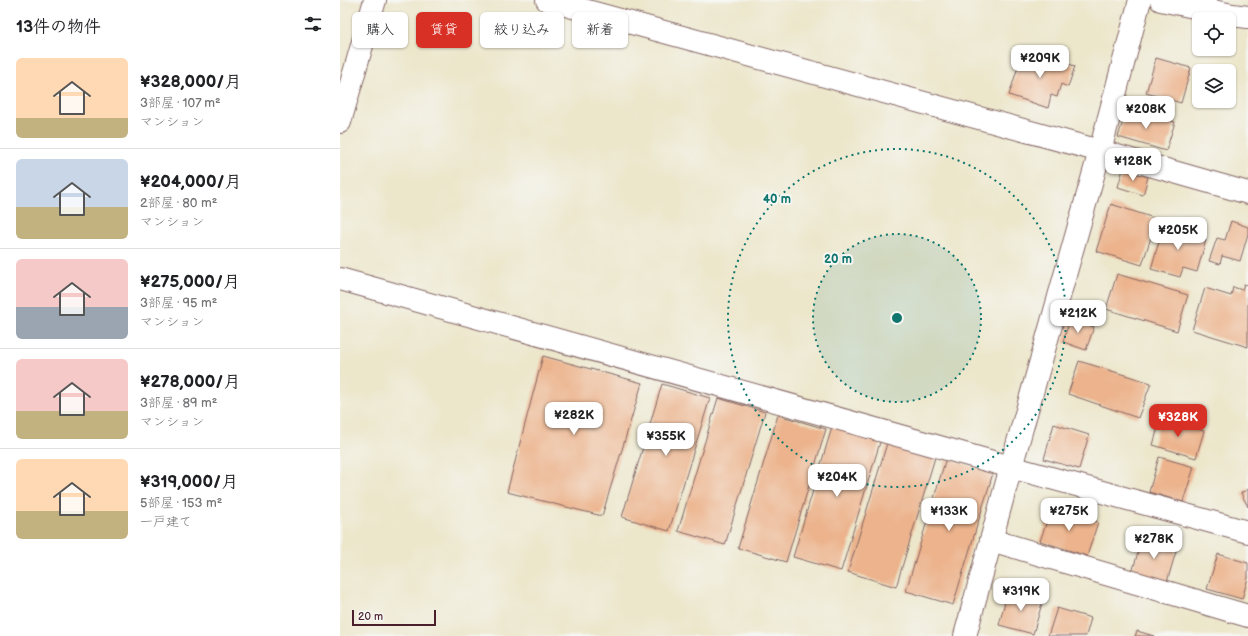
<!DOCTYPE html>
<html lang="ja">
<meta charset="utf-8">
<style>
body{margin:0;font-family:"Balsamiq Sans","Klee One",sans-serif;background:#f6f6f6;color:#202124;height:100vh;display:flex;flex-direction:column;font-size:15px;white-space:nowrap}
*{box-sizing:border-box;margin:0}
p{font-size:13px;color:#757577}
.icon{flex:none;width:22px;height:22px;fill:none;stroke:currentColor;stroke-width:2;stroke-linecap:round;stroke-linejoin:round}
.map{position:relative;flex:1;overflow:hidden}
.details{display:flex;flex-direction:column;background:#fff;width:340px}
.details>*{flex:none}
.hud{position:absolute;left:12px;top:12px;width:380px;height:36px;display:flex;gap:8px}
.controls{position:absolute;left:852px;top:12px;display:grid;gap:8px}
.controls a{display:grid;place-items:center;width:44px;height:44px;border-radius:6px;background:#fff;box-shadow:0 1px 3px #0004;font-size:20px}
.scale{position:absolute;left:12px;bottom:10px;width:84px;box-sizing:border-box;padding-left:4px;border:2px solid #4a1f2b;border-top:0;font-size:11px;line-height:14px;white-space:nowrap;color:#4a1f2b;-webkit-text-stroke:3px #f6f6f2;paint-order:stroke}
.price{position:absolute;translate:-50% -34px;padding:0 9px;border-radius:8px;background:#fff;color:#222;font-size:13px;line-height:26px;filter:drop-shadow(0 1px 2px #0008)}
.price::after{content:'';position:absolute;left:50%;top:24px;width:12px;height:9px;margin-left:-6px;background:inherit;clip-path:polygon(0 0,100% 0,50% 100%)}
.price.selected{background:#d93025;color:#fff}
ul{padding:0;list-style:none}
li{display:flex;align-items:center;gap:12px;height:100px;padding:0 16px}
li+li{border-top:1px solid #e0e0e0}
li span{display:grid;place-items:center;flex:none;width:112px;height:80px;border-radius:6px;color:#555}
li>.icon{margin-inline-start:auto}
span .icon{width:48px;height:48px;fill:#fffc;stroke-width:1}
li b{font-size:17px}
h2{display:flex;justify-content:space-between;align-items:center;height:48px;padding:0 16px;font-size:17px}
.chip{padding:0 14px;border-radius:6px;background:#fff;box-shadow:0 1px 3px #0004;font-size:14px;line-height:36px}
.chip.selected{background:#d93025;color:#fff}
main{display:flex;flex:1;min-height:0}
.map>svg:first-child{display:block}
.building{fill:#ecb38c}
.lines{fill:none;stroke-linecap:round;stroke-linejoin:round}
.minor-casing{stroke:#836563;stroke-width:24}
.tertiary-casing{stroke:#836563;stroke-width:24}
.minor{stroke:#fff;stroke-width:22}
.tertiary{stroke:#fff;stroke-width:22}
.ring{fill:none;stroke:#0f766e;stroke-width:2;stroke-dasharray:2 4}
.centre{fill:#0f766e;stroke:#f6f6f2;stroke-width:2}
.ring-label{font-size:12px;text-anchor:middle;font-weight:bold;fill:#0f766e;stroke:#f6f6f2;stroke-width:4;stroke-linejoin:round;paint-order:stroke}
</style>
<main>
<section class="details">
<h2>13件の物件<svg class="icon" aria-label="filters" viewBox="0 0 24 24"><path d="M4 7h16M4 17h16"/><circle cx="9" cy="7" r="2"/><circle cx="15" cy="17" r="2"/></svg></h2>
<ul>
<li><span style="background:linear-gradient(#ffd9b3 75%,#c2b280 0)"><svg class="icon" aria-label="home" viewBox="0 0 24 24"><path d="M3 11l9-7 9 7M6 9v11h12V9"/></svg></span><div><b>¥328,000/月</b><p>3部屋 · 107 m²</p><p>マンション</p></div></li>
<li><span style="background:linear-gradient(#c9d6e8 60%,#c2b280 0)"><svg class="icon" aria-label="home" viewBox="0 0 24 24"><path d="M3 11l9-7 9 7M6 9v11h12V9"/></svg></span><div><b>¥204,000/月</b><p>2部屋 · 80 m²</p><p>マンション</p></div></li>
<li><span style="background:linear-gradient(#f6c9c9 60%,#9aa5b1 0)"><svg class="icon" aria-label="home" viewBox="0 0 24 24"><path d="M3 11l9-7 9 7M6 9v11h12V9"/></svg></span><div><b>¥275,000/月</b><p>3部屋 · 95 m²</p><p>マンション</p></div></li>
<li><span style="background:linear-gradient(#f6c9c9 65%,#c2b280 0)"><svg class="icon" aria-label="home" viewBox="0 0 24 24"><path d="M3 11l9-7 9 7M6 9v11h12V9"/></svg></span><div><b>¥278,000/月</b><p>3部屋 · 89 m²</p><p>マンション</p></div></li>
<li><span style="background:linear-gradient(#ffd9b3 65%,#c2b280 0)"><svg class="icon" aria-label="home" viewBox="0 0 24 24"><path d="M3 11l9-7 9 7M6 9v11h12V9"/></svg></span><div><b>¥319,000/月</b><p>5部屋 · 153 m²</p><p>一戸建て</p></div></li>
</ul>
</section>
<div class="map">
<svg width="908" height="636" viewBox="0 0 908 636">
<rect width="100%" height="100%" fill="#f6f6f2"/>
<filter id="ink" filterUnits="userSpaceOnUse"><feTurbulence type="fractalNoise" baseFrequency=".025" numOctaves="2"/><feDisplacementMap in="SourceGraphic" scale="8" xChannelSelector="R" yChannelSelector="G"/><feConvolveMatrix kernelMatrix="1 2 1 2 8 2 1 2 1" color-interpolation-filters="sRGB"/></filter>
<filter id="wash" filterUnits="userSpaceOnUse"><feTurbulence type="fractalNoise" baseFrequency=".012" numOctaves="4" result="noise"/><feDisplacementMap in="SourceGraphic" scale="16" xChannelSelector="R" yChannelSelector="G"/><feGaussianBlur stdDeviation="0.9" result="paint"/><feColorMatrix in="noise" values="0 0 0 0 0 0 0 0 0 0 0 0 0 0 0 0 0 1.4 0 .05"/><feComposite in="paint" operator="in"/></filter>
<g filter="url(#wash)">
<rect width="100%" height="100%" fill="#ece6ca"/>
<g id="blocks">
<g class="building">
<polygon points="683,51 735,66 728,87 721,84 717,97 711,95 708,108 669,95"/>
<polygon points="816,58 851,68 841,103 806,93"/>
<polygon points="787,108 835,122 826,151 778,137"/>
<polygon points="783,169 808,177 803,195 778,187"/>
<polygon points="771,204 817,219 802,265 756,251"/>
<polygon points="825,221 850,229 849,235 866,240 857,272 843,268 840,277 811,269"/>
<polygon points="891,221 908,227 908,234 900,261 882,256 880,264 869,261 877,238 885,240"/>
<polygon points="777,274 848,295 837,331 766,309"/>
<polygon points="904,284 908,285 908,347 852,330 865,288 891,296 893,287 902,290"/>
<polygon points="730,319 754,327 746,350 723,342"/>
<polygon points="203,356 302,383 262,516 167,492"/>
<polygon points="739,361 811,383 798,418 728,394"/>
<polygon points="322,384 370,398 329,531 282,517"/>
<polygon points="378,398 425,412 385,545 338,531"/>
<polygon points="438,415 486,429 446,562 398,548"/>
<polygon points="821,417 864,431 856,458 813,445"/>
<polygon points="493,424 541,439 501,571 453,557"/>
<polygon points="714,424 749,435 739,469 704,459"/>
<polygon points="548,440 596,454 556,587 508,572"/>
<polygon points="819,457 854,467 843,502 809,492"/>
<polygon points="606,458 653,473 613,605 566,591"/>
<polygon points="908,489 908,507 901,493"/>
<polygon points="711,510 758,522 747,556 700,541"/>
<polygon points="802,538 837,548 827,582 792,573"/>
<polygon points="878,554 908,563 908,578 902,599 867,589"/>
<polygon points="668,590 703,600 693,634 659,625"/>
<polygon points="717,608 751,618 746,636 708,636"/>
<polygon points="797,631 814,636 795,636"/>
</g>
</g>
</g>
<g filter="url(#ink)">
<use href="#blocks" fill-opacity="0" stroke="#836563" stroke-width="1"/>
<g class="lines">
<defs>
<g id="minor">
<polyline points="207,0 760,151 908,193"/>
<polyline points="0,122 35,0"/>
<polyline points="0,279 671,467 908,532"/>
<polyline points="651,540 908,616"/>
<polyline points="625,636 671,467 760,151 800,0"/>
</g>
<polyline id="tertiary" points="821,0 892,15 908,17"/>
</defs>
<use href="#minor" class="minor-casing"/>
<use href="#tertiary" class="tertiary-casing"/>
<use href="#minor" class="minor"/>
<use href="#tertiary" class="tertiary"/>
</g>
</g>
<circle cx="557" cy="318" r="84" fill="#0f766e" fill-opacity=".12"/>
<g class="ring">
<circle cx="557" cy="318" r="84"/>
<circle cx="557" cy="318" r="169"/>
</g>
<circle cx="557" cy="318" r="6" class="centre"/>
<g class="ring-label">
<text x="437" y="203">40 m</text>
<text x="498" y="263">20 m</text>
</g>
</svg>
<div class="controls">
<a><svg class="icon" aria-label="locate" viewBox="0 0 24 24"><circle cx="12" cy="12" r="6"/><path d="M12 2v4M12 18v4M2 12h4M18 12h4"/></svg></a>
<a><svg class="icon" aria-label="layers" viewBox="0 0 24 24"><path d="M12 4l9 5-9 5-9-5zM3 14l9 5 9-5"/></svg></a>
</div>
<div class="scale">20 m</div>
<b class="price" style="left:700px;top:79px">¥209K</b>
<b class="price" style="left:806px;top:130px">¥208K</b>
<b class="price" style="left:793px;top:182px">¥128K</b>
<b class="price" style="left:838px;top:251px">¥205K</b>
<b class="price" style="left:738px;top:334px">¥212K</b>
<b class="price" style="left:234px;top:436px">¥282K</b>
<b class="price selected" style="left:838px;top:438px">¥328K</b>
<b class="price" style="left:326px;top:457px">¥355K</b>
<b class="price" style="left:497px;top:498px">¥204K</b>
<b class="price" style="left:609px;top:532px">¥133K</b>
<b class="price" style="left:729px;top:532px">¥275K</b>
<b class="price" style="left:814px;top:560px">¥278K</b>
<b class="price" style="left:681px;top:612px">¥319K</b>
<div class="hud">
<a class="chip">購入</a>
<a class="chip selected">賃貸</a>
<a class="chip">絞り込み</a>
<a class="chip">新着</a>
</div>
</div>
</main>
